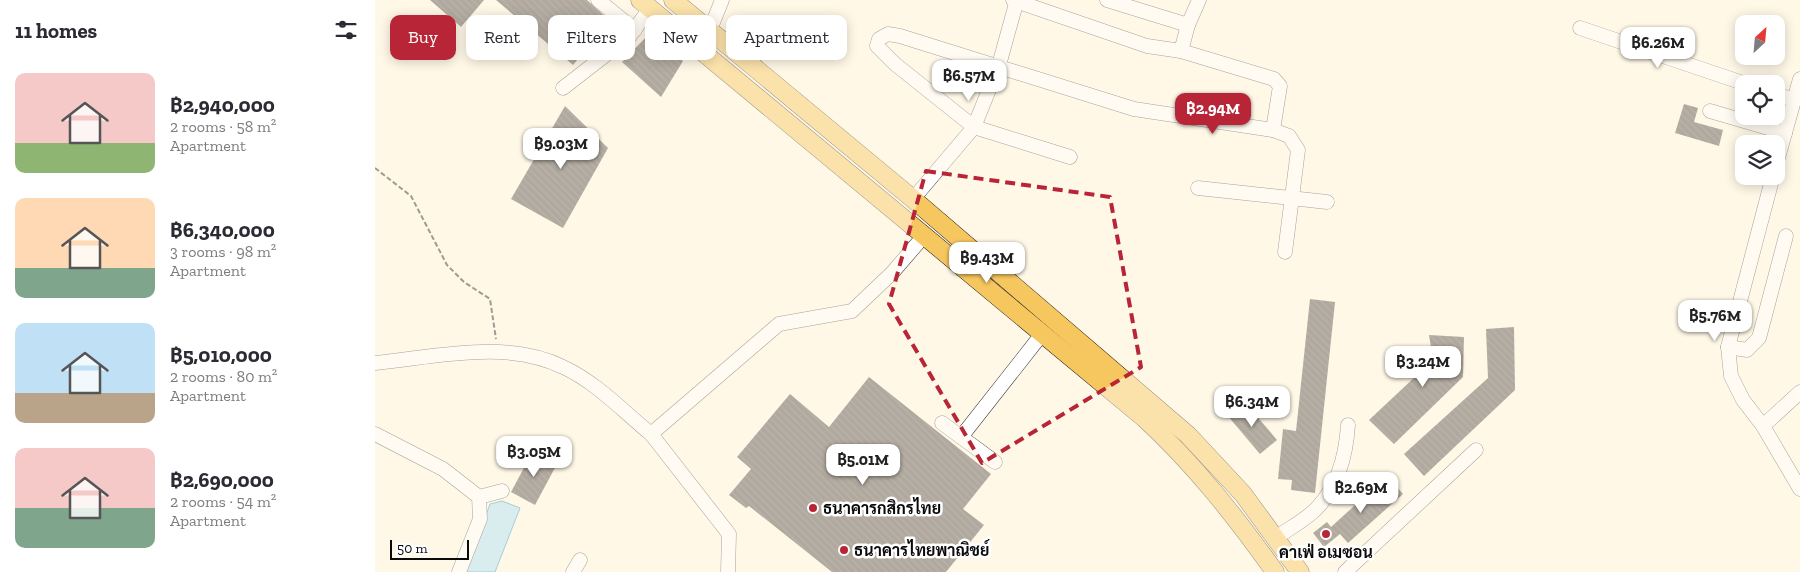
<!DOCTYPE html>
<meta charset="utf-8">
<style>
body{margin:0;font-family:"Zilla Slab",Sarabun,serif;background:#f2f2f3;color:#2b2b33;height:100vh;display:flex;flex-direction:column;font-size:19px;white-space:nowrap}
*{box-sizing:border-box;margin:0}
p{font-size:16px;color:#7c7c81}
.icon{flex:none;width:28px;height:28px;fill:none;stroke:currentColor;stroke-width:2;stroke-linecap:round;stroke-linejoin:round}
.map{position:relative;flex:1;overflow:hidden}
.details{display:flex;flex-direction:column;background:#fff;width:375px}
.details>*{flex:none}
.hud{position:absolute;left:15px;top:15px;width:475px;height:45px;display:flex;gap:10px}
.needle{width:32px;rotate:26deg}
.fabs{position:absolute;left:1360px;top:15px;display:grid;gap:10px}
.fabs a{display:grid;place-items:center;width:50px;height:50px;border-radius:10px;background:#fff;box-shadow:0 2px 12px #0003;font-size:25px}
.scale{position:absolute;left:15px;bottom:12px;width:79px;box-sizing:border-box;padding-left:5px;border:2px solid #0a0a0a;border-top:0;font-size:14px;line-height:18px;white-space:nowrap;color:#0a0a0a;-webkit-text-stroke:4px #fff;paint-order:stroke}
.price{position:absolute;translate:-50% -42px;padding:0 11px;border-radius:10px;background:#fff;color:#222;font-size:16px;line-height:32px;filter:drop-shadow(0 1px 2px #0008)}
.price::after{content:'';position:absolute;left:50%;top:30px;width:15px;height:11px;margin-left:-8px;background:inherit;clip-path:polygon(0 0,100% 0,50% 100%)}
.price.selected{background:#b72537;color:#fff}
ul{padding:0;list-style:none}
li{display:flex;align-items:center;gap:15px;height:125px;padding:0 15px}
li span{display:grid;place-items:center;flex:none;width:140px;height:100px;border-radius:10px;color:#555}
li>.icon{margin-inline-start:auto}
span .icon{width:60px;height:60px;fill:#fffc;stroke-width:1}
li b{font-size:21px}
h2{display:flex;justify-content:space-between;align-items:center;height:60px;padding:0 15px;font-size:21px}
.chip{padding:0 18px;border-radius:10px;background:#fff;box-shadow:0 2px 12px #0003;font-size:18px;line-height:45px}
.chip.selected{background:#b72537;color:#fff}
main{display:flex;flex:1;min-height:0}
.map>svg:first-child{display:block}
.water{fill:#addff5;stroke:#359acb}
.building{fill:url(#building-back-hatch)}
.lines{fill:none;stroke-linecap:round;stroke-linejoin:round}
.minor-casing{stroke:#3d3d3d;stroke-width:15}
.major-casing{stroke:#1b1b1b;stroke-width:19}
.path{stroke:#2c2c2c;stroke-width:2;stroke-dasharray:5 2.5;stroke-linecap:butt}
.minor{stroke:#fff;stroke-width:14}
.major{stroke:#f7c75f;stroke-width:18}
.marked{fill:none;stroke:#b72537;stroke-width:4;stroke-dasharray:10 6;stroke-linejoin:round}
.poi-dot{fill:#b72537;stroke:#fff;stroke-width:2}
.labels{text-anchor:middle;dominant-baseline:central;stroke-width:5;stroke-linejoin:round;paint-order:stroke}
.poi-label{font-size:16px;font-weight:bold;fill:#0a0a0a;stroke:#fff;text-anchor:start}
</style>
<main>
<section class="details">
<h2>11 homes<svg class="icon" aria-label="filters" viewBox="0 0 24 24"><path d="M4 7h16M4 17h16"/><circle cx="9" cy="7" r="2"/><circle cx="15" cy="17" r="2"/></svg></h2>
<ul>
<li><span style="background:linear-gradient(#f6c9c9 70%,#8fb573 0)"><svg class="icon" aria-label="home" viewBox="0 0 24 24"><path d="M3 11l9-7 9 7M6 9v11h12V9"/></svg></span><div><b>฿2,940,000</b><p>2 rooms · 58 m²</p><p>Apartment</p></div></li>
<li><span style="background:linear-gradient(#ffd9b3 70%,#7fa58c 0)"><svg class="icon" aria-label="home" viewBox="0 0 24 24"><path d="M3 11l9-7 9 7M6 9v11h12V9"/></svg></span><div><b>฿6,340,000</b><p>3 rooms · 98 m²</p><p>Apartment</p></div></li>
<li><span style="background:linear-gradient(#bfe0f5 70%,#b9a48a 0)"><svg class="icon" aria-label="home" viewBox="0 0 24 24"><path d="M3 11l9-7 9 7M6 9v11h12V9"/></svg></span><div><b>฿5,010,000</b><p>2 rooms · 80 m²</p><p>Apartment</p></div></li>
<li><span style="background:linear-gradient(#f6c9c9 60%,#7fa58c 0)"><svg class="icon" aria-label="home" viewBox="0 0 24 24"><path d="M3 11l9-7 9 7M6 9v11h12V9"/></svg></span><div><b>฿2,690,000</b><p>2 rooms · 54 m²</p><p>Apartment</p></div></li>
</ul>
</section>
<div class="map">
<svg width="1425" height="572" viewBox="0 0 1425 572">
<defs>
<pattern id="building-back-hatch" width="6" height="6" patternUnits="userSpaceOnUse" patternTransform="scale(1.25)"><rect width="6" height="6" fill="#524a47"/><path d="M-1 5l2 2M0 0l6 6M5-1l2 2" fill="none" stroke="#66605d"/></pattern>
</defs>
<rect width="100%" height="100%" fill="#fff8e7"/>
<polygon class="water" points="127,501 145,508 120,572 91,572 115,504"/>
<g class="building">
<polygon points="55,0 109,0 86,27"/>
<polygon points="121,0 212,0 235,21 198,65"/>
<polygon points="275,33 308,61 286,97 247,62"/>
<polygon points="1309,104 1323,108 1319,122 1348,130 1344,146 1300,133"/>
<polygon points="190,106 233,148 188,228 136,199"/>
<polygon points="935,299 960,302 940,493 916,490 917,480 903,479 908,429 921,431"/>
<polygon points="1139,327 1140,390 1049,476 1029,454 1113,378 1111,329"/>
<polygon points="1054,335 1089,337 1088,377 1019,444 994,420 1058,360"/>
<polygon points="494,377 616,474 588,509 609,525 571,572 457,572 374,506 371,508 354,495 376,469 362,457 415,394 454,427"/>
<polygon points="869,401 902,440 885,454 852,415"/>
<polygon points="158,451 182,464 160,505 136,492"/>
<polygon points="1012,476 1028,494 973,543 965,534 949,547 938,533 952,522 956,527"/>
</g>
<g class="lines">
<defs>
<g id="minor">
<polyline points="223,0 260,30"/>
<polyline points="638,0 772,46 806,51 899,79 905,86 898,130 759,109 525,36 513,34 504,39 502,46 520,64 599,127 695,157"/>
<polyline points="732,0 813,25"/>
<polyline points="1205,28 1371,84"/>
<polyline points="335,30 347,0"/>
<polyline points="806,51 813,25 824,0"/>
<polyline points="188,88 255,36 275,8"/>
<polyline points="1401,94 1419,100"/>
<polyline points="1335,111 1410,133"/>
<polyline points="898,130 914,136 923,150 910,252"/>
<polyline points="1401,165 1425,79"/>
<polyline points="1398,176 1353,347 1356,376 1368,400 1388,426 1425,489"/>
<polyline points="823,188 952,202"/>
<polyline points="538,199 599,127 624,65 642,0"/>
<polyline points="1353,347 1372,350 1384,338 1411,236"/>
<path d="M0 363C61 357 131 339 188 367 221 382 249 412 276 434"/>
<polyline points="567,423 620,462"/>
<polyline points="1388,426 1425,392"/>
<polyline points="0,434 68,469 104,497 105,519 84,572"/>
<polyline points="586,437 667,334"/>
<polyline points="104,497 127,491"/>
<path d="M901 538C914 528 931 520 942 508 964 485 971 455 973 425"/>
<polyline points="198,572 205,560"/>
<polyline points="353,572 354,534 276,434 404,324 477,311 517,273 548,237"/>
<polyline points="970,572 1101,450"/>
</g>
<g id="major">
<path d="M265 0 769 418C819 464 860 516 900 572"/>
<polyline points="298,0 538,199 813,435 868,494 925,572"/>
</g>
</defs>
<use href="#minor" class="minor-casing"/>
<use href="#major" class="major-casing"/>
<polyline class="path" points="0,168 36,196 72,265 89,282 115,299 121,339"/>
<use href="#minor" class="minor"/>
<use href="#major" class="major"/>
</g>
<path d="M0 0H1425V572H0ZM551 171 735 197 766 367 607 463 514 304Z" fill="#fff8e7" fill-opacity=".55" fill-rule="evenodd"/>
<path class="marked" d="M551 171 735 197 766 367 607 463 514 304Z"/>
<g class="poi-dot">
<circle cx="438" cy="508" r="5"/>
<circle cx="951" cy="534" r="5"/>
<circle cx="469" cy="550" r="5"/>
</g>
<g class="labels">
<g class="poi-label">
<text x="448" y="508">ธนาคารกสิกรไทย</text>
<text x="479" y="550">ธนาคารไทยพาณิชย์</text>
<text x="951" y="552" text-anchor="middle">คาเฟ่ อเมซอน</text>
</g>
</g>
</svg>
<div class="fabs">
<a><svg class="needle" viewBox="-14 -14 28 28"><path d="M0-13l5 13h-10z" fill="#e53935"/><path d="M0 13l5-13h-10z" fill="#7c7c81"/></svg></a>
<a><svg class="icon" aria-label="locate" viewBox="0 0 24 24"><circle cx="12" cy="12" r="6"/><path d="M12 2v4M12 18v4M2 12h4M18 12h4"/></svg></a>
<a><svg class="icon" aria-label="layers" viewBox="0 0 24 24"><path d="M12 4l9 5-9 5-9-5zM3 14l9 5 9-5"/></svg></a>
</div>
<div class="scale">50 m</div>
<b class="price" style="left:1283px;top:69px">฿6.26M</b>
<b class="price" style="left:594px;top:102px">฿6.57M</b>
<b class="price selected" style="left:838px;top:135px">฿2.94M</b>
<b class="price" style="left:186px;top:170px">฿9.03M</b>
<b class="price" style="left:612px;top:284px">฿9.43M</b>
<b class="price" style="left:1340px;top:342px">฿5.76M</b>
<b class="price" style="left:1048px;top:388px">฿3.24M</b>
<b class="price" style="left:877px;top:428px">฿6.34M</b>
<b class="price" style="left:159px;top:478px">฿3.05M</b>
<b class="price" style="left:488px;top:486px">฿5.01M</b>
<b class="price" style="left:986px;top:514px">฿2.69M</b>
<div class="hud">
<a class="chip selected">Buy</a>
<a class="chip">Rent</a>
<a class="chip">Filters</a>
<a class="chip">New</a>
<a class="chip">Apartment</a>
</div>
</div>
</main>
